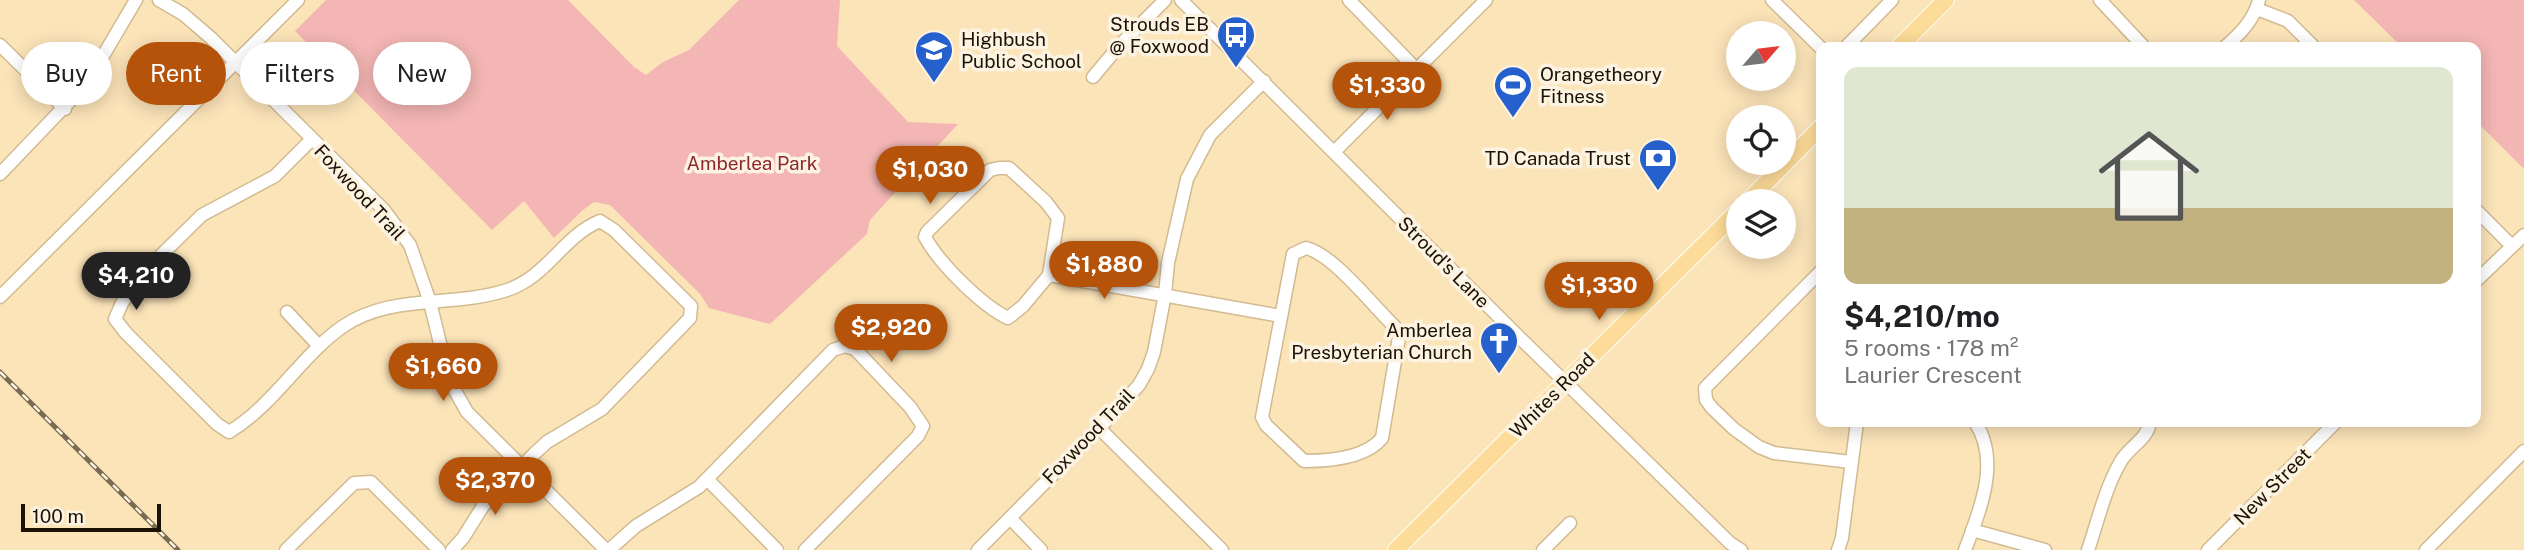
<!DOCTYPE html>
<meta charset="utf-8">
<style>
body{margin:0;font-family:"Public Sans",sans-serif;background:#f2f2f2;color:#202124;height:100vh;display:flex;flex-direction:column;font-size:26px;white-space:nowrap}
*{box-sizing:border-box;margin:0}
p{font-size:23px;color:#757577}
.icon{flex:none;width:38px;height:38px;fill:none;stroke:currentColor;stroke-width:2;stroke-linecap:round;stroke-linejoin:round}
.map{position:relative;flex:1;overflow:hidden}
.details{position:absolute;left:1816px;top:42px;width:665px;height:385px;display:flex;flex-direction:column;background:#fff;border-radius:14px;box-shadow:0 4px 18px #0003}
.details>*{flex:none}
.guide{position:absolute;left:21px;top:42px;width:665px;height:63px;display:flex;gap:14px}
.needle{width:46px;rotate:62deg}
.fabs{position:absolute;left:1726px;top:21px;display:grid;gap:14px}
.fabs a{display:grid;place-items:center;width:70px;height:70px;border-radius:50%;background:#fff;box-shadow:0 4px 18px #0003;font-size:35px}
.scale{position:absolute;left:21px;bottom:18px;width:140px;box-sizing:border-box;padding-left:7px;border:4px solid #1b1204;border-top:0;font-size:19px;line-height:24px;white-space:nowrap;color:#1b1204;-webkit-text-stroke:5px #fdf3e2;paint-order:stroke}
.price{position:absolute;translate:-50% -60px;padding:0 16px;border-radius:24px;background:#b45309;color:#fff;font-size:23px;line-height:46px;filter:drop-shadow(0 2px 4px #0008)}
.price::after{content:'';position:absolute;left:50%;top:42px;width:21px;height:16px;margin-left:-10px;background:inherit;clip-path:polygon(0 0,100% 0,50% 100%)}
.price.active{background:#222;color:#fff}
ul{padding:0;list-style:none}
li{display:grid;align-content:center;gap:14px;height:371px;padding:0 28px}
li span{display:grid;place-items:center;height:217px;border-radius:14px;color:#555}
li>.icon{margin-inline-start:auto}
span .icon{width:126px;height:126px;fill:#fffc;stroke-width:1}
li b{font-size:30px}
.pill{padding:0 24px;border-radius:32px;background:#fff;box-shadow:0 4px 18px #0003;font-size:24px;line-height:63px}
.pill.active{background:#b45309;color:#fff}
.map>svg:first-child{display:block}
.green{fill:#f3b6b4}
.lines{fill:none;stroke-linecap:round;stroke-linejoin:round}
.minor-casing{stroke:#d2ba91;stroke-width:15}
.major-casing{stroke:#fff;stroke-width:18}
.minor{stroke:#fff;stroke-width:12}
.major{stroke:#fddb98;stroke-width:16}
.rail-casing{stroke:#7b6c51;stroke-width:5}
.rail{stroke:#fdf3e2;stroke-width:2.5;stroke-dasharray:8;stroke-linecap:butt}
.labels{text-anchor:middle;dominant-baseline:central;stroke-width:7;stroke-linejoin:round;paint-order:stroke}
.poi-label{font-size:19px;fill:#1b1204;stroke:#fdf3e2;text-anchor:end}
.park-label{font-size:19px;fill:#8e272e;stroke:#fdf3e2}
.street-label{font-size:19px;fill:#1b1204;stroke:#fdf3e2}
</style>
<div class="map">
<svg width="2524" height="550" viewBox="0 0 2524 550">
<rect width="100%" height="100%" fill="#fce4b9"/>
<g class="green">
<polygon points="326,0 568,0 634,67 646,75 663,62 689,50 739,0 840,0 837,46 908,122 958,124 870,220 867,234 770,324 709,308 700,294 610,205 594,202 583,210 554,238 524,201 492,230 295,31"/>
<polygon points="2354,0 2524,0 2524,169 2476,121 2476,47 2402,47"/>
</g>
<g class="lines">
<defs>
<g id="minor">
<polyline points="159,0 183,14 211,38 384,210 410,245 430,302 449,380 467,412 606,550"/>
<polyline points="1181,0 1519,337 1730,543 1741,550"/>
<polyline points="1349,0 1417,70"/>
<polyline points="1772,0 1822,49"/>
<polyline points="2100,0 2144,47"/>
<polyline points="2257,9 2288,21 2314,47"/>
<polyline points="0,45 65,109"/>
<polyline points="1846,47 1892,0"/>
<path d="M2225 47C2240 34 2254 20 2259 0"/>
<polyline points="1093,77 1119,46 1165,0"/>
<path d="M311 140 275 176 202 215 146 270 122 303 115 319 126 333 217 424 229 432C273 406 300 357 342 327 391 293 453 308 507 290 547 277 563 236 600 221L614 230 691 306 690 318 602 409 547 442 535 453 483 506 463 538 452 550"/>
<polyline points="1334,152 1486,0"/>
<path d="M999 168H1009L1046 202 1058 218 1049 275 1023 306 1008 318C981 305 939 263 925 237L927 232 990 170Z"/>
<polyline points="0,174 87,83 136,0"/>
<polyline points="2476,210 2512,246"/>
<path d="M1306 248C1333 254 1373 306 1395 327L1399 337 1382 438C1366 458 1328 461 1304 461L1266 425 1262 417 1293 254Z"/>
<polyline points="1822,270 1705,388 1706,400 1712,408 1734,429 1759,447 1774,453 1851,462"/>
<polyline points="1049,275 1281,316"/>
<polyline points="2476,281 2524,235"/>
<polyline points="0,297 298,0"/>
<polyline points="287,312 319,346"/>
<polyline points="1099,428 1222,550"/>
<polyline points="707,479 777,550"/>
<polyline points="1010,518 1041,550"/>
<polyline points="1972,530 2045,550"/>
<polyline points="286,550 354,483 371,482 439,550"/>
<polyline points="609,550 636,526 699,487 833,350 845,346 855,349 910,407 923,426 918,436 805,550"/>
<polyline points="978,550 1107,420 1139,385 1148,369 1154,352 1165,294 1168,263 1187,179 1210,135 1264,81"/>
<polyline points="1543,550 1570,523"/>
<polyline points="1838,550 1842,538 1857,422"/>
<path d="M1965 550C1980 510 2001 461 1975 422"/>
<path d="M2088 550C2098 521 2105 488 2121 461 2129 447 2148 439 2150 422"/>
<polyline points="2208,550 2336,422"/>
<polyline points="2426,550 2524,451"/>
</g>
<g id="major">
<polyline points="1899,47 1946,0"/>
<polyline points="1748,201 1822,126"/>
<polyline points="1396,550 1738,211"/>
</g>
</defs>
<use href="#minor" class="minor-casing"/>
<use href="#major" class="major-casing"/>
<use href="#minor" class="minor"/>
<use href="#major" class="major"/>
<defs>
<polyline id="rail" points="0,372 178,550"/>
</defs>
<use href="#rail" class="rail-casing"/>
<use href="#rail" class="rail"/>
</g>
<defs>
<symbol id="bus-pin" viewBox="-11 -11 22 30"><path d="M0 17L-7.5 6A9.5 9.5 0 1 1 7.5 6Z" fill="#2560cd" stroke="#fdf3e2"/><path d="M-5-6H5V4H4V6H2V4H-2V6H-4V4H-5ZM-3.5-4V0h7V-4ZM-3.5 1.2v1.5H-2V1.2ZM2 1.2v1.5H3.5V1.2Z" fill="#fff"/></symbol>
<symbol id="school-pin" viewBox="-11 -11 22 30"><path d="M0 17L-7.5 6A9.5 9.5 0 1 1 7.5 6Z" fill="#2560cd" stroke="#fdf3e2"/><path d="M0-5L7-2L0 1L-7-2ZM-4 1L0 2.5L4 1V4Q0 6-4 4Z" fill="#fff"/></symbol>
<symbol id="stadium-pin" viewBox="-11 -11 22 30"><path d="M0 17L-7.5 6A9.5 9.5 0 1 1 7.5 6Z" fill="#2560cd" stroke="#fdf3e2"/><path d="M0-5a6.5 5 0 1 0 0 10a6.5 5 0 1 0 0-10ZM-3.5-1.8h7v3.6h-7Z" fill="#fff"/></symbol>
<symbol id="bank-pin" viewBox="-11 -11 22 30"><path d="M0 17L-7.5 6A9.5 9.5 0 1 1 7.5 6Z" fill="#2560cd" stroke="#fdf3e2"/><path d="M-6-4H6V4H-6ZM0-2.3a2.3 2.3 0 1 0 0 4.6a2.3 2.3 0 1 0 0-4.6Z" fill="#fff"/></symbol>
<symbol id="church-pin" viewBox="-11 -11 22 30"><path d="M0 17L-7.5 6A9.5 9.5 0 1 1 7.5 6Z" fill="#2560cd" stroke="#fdf3e2"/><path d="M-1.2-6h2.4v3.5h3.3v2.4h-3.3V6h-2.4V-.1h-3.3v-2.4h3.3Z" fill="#fff"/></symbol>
</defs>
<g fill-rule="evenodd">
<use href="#bus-pin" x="1214" y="13" width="44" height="60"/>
<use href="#school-pin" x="912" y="28" width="44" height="60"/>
<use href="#stadium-pin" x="1491" y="63" width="44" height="60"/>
<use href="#bank-pin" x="1636" y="136" width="44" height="60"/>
<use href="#church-pin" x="1477" y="319" width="44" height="60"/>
</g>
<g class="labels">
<g class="poi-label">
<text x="1209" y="24">Strouds EB<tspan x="1209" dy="22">@ Foxwood</tspan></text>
<text x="961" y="39" text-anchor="start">Highbush<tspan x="961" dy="22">Public School</tspan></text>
<text x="1540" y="74" text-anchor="start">Orangetheory<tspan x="1540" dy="22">Fitness</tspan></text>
<text x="1631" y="158">TD Canada Trust</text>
<text x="1472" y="330">Amberlea<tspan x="1472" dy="22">Presbyterian Church</tspan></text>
</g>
<g class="park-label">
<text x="752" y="163">Amberlea Park</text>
</g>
<g class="street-label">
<text transform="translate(360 192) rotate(47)">Foxwood Trail</text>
<text transform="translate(1444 262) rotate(45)">Stroud's Lane</text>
<text transform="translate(1552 395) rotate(-45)">Whites Road</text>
<text transform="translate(1088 436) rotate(-46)">Foxwood Trail</text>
<text transform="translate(2272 486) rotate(-45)">New Street</text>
</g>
</g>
</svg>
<div class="fabs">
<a><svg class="needle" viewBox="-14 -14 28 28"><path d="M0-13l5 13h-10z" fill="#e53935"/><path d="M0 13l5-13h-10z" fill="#757577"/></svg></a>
<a><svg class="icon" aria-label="locate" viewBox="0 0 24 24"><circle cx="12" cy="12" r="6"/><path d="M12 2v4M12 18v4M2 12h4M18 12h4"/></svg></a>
<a><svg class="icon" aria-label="layers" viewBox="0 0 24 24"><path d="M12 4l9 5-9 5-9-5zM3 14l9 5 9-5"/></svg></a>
</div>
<div class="scale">100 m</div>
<b class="price" style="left:1387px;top:122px">$1,330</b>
<b class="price" style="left:930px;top:206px">$1,030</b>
<b class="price" style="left:1104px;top:301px">$1,880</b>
<b class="price active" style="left:136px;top:312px">$4,210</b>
<b class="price" style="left:1599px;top:322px">$1,330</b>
<b class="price" style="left:891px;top:364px">$2,920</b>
<b class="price" style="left:443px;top:403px">$1,660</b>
<b class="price" style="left:495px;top:517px">$2,370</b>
<div class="guide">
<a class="pill">Buy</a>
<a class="pill active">Rent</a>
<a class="pill">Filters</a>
<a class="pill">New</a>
</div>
<section class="details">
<ul>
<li><span style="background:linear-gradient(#dfe7d0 65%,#c2b280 0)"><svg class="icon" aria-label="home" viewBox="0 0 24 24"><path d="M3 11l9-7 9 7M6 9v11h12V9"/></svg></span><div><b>$4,210/mo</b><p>5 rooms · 178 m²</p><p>Laurier Crescent</p></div></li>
</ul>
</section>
</div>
